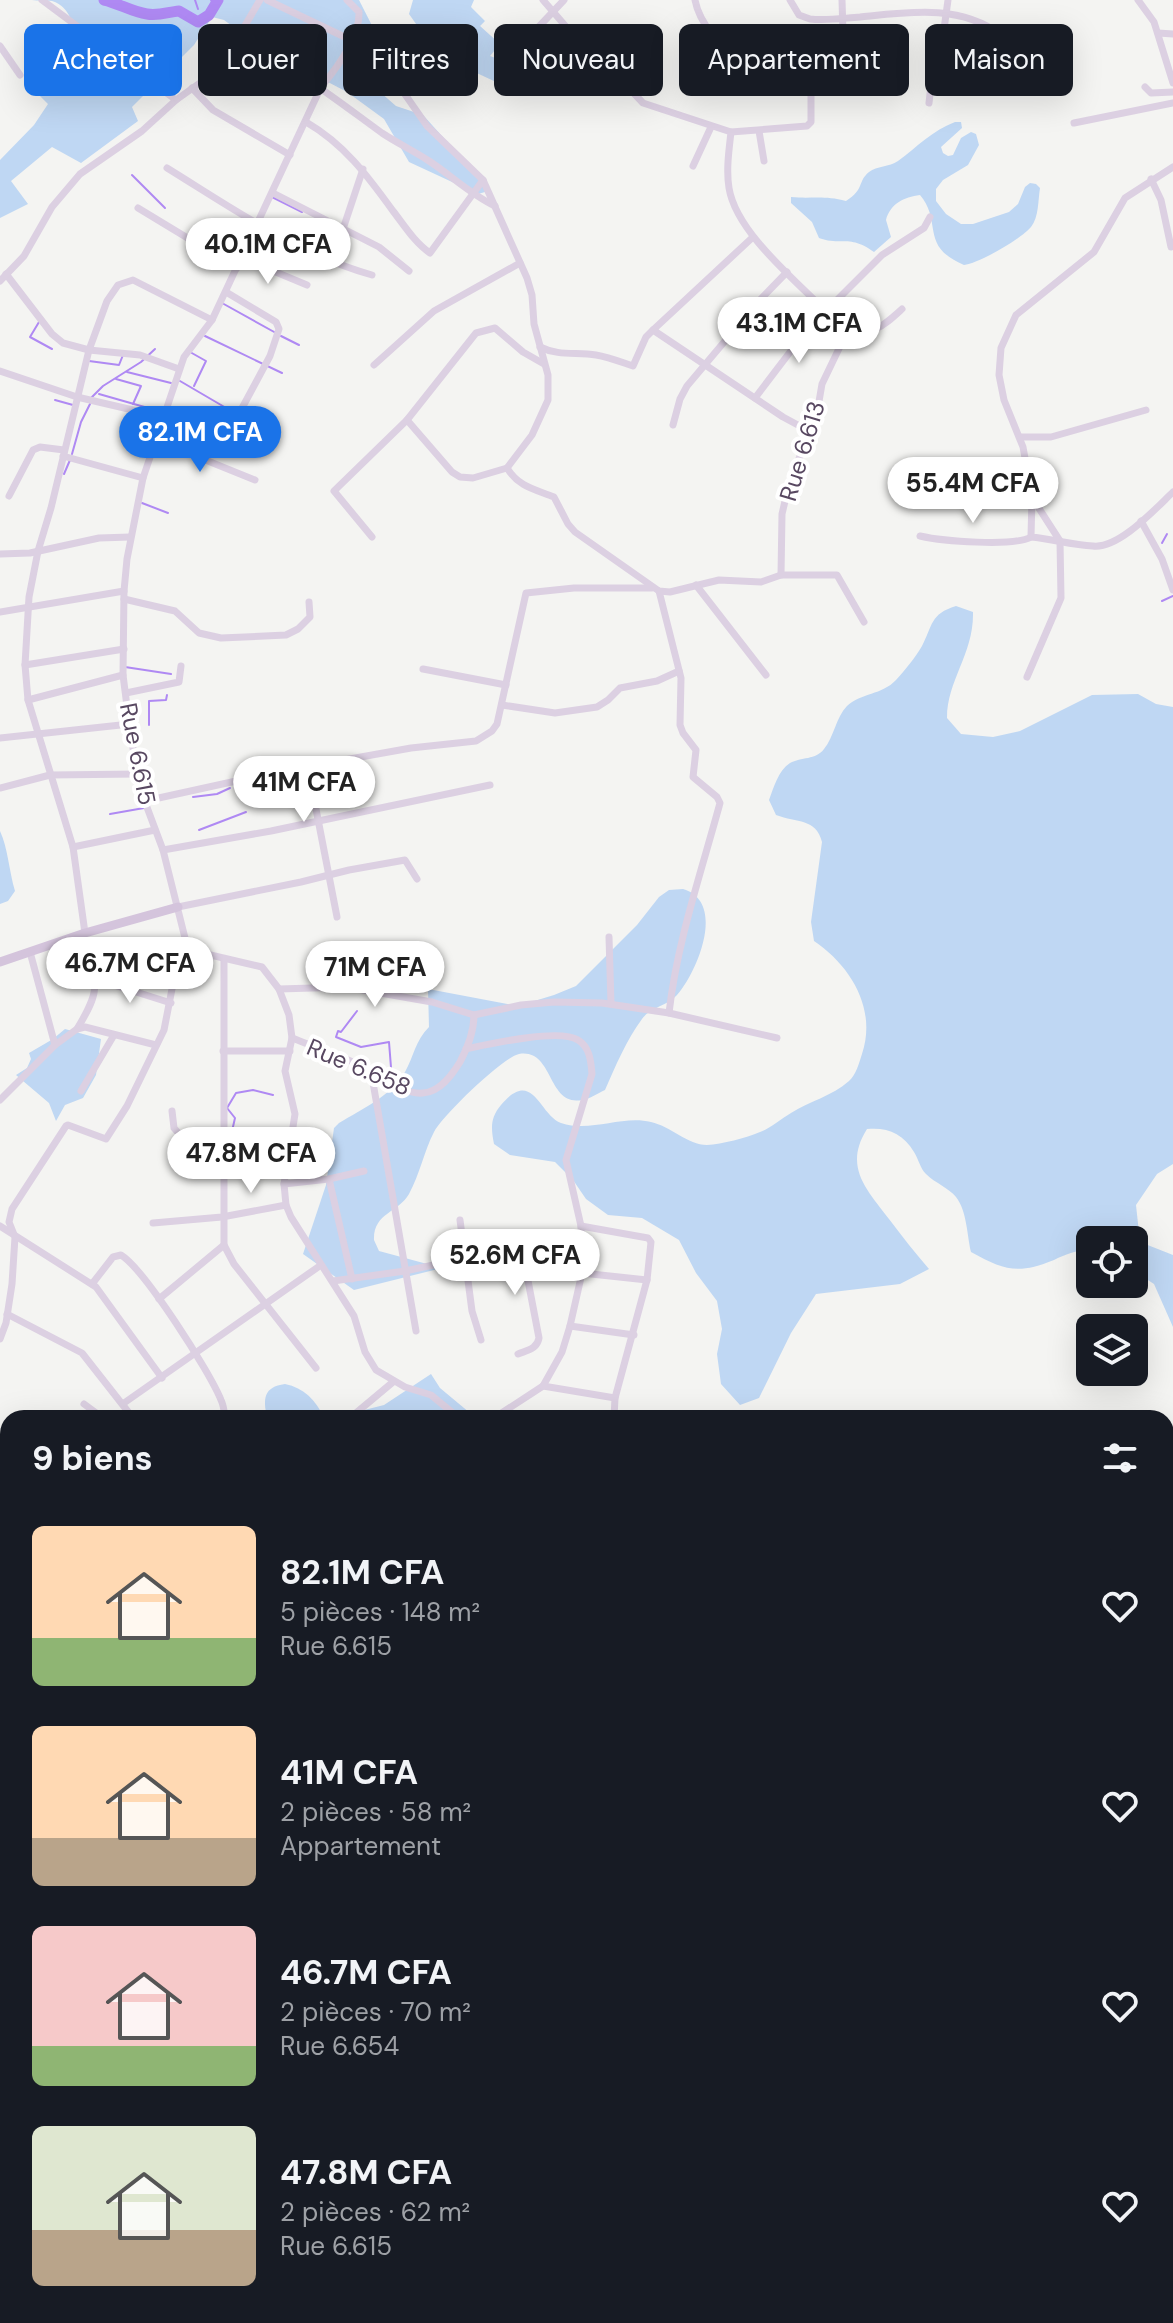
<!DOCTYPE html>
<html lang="fr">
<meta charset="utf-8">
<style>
body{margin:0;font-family:"DM Sans",sans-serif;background:#20242c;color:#f1f3f6;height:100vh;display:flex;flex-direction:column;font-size:30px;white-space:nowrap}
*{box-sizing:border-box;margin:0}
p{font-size:26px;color:#9ea1a6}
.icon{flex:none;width:44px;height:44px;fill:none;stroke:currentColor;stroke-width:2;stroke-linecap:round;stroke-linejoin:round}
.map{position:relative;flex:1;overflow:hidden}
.sheet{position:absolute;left:0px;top:1410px;width:1174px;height:914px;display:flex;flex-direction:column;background:#171b24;border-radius:24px 24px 0 0;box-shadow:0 8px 32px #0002}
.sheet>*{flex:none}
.guide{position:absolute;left:24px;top:24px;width:1126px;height:72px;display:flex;gap:16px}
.buttons{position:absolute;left:1076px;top:1226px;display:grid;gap:16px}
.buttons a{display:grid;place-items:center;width:72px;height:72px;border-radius:12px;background:#171b24;box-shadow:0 8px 32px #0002;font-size:40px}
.price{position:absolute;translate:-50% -68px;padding:0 18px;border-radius:28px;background:#fff;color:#222;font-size:26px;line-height:52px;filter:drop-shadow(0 2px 4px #0008)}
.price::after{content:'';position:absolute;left:50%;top:48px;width:24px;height:18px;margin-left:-12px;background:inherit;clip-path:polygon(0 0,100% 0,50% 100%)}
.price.on{background:#1a73e8;color:#fff}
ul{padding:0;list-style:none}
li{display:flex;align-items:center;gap:24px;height:200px;padding:0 32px}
li span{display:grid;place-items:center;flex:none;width:224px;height:160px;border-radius:12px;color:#555}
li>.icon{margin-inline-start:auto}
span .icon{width:96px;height:96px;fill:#fffc;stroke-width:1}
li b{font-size:34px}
h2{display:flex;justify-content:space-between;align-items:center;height:96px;padding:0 32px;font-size:34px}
.chip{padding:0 28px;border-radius:12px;background:#171b24;box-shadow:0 8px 32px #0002;font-size:28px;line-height:72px}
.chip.on{background:#1a73e8;color:#fff}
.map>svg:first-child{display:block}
.green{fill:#bfd7f3}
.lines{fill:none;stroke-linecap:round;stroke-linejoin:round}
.stream{stroke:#af89f3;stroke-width:2}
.river{stroke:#af89f3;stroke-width:11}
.street{stroke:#dcd0e2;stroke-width:7}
.secondary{stroke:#d4c4dc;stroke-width:9}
.labels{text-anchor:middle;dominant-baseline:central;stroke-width:8;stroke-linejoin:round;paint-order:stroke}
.street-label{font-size:24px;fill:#584861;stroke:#fff}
</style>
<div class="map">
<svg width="1173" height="2323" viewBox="0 0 1173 2323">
<rect width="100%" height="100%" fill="#f4f4f2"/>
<g class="green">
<path d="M32 0H359L390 61C391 73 378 80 380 92L396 106 423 115 488 187 485 192 478 194 409 162 384 119 347 92 259 46 224 20 212 17 194 45 132 107 138 121 81 163 52 147 11 181 28 204 0 218V160L34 125 48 104 33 89 78 46C74 29 72 7 52 1 47 0 38 1 32 0Z"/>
<polygon points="413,0 474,0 471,7 485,21 480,26 500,44 490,56 504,61 516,48 534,41 545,55 539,61 529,61 526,65 530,69 511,89 438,55 409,14"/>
<path d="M955 122H961L962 128 941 147 943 153 948 156 953 155 961 138 971 132 976 134 979 145 968 165 943 180 936 189V201L946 214 961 224H973L1009 212 1018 204 1025 187 1030 183 1036 184 1040 188C1038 200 1039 217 1031 227 1021 239 980 263 964 265 919 246 943 222 920 195 904 197 890 204 886 220L891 237 874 252C850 234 840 246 819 238L812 222 791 203V197C812 199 824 195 846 201 865 189 857 182 869 172 877 166 889 167 898 161 917 147 933 130 955 122Z"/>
<path d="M956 606 973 612C974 654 947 680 947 718L961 734 993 737 1020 731 1092 695 1138 694 1156 704 1173 707V1164L1157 1174 1136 1205 1140 1242 1173 1255V1327L1154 1284 1134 1271V1240H1090V1250C1077 1250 1066 1254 1054 1260 1017 1275 1004 1270 971 1252 967 1235 967 1211 956 1197 949 1188 935 1183 926 1174 920 1168 919 1160 914 1152 903 1133 887 1127 867 1129 843 1167 867 1190 889 1219 902 1236 915 1253 929 1269L900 1284 816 1294 791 1333 759 1398 740 1405 721 1384 717 1354 722 1329 717 1301 696 1273 679 1240 642 1218 608 1215 586 1199 573 1180 555 1162 510 1155 494 1144C491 1128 490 1118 501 1105 533 1067 539 1115 561 1123 591 1133 621 1115 651 1122 670 1126 688 1145 707 1145 722 1144 746 1138 760 1132 771 1128 781 1119 791 1113 810 1101 832 1096 849 1081 856 1075 859 1063 862 1054 877 1009 851 966 814 941L811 922 822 842C816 818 797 823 776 815L769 800C774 787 778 771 790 763 801 757 816 760 824 749 834 737 836 717 847 706 861 693 882 695 896 680 905 670 915 658 922 646 933 625 930 614 956 606Z"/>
<path d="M0 831C8 848 9 871 15 891L8 901 0 904Z"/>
<path d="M683 889C727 902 697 972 677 995 668 1006 650 1007 642 1019 626 1041 616 1065 605 1090 598 1093 590 1099 582 1100 547 1107 554 1048 519 1054 503 1057 442 1116 434 1132 424 1151 420 1174 409 1194 398 1213 373 1213 374 1240L379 1251 442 1268 354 1290 303 1254 326 1185 334 1128 339 1123C362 1109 391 1096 405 1072 414 1056 415 1041 429 1027L428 989 518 1006 554 995 576 986 637 925 659 897 669 890Z"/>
<polygon points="65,1029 101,1039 96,1075 83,1098 65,1105 56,1121 49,1103 16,1075 27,1068 31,1059 29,1053 53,1039"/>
<polygon points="431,1374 440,1388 476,1418 333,1418 384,1405"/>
<path d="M285 1384C304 1388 316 1400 324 1418H267C263 1399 263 1387 285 1384Z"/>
<polygon points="0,1440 8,1441 8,2316 1166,2316 1166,1955 1173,1950 1173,2323 1073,2323 1060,2321 1029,2323 0,2323"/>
</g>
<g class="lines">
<g class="stream">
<polyline points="195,0 198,9"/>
<polyline points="211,0 213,3"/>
<polyline points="511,55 531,73"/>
<polyline points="132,175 165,208"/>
<polyline points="272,197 302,212"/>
<polyline points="264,219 339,254"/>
<polyline points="222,303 276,333"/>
<polyline points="39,322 30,337 52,349"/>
<polyline points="205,336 282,373"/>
<polyline points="281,336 299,345"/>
<polyline points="190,352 206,361 194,386"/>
<polyline points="89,361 119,365 123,355"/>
<polyline points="127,372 171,383"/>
<polyline points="116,379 141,386 133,404"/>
<polyline points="180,381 233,412"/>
<polyline points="99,394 162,412"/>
<polyline points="91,398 103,386 141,362 155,349"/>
<polyline points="55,400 73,405"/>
<polyline points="239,414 261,429"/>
<polyline points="72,454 81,422 90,404"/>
<polyline points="64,474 70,460"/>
<polyline points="142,503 168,513"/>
<polyline points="1162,543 1167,534"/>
<polyline points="1162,601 1173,596"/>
<polyline points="125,667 171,674"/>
<polyline points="149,725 149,701 166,700 167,695"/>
<polyline points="193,797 217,794 230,788"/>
<polyline points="110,814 144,808"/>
<polyline points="199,830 246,812"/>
<polyline points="357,1011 341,1032 338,1031 336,1037 361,1047 389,1042 392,1080"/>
<polyline points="190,1138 213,1156 221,1166"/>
<polyline points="227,1153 235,1118 227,1108 236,1093 253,1090 273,1095"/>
<polyline points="1166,1841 1173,1835"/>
<polyline points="0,1858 8,1859"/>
</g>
<path class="river" d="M104 0C118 3 132 12 147 14 159 16 168 12 179 11L198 22 209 15 218 0"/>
<g class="street">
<polyline points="42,0 176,100 204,80 224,61 260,0"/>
<polyline points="267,0 351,40 386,67 427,126 483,180 527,278 532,295 534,324 548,375 548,400 532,435 507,468 473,478 460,477 452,472 407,420"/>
<path d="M347 0 359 12C360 38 337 68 321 87L212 320 184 357 143 478 127 559 124 591 123 675 131 738 142 794 163 850 186 942 202 953 262 967 279 989 289 1015 292 1038 285 1071 295 1114 284 1184 286 1205 291 1217 354 1316 365 1352 376 1370 405 1387 431 1395 459 1418"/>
<path d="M543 0 568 29 596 53 643 103 731 132C729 150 726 170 729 188 737 238 811 292 844 330L845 336 822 384 817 413 789 484 782 514 781 575"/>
<path d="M695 0C699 22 722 51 742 62L728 79"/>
<path d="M790 0 799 15 810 19C827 21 844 18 860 17 909 12 960 4 1001 35"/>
<polyline points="842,0 844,65 869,75"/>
<polyline points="1138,0 1154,22 1173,83"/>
<polyline points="1158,33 1173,34"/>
<polyline points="531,35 564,0"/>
<path d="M237 42C291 63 335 99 382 133 397 143 414 151 429 161 452 176 470 194 495 206"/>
<polyline points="0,46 20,75"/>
<polyline points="941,51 1002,67"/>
<polyline points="608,66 638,35"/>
<polyline points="547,68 577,38"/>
<polyline points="1145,87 1151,93 1173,92"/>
<polyline points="192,88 213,110 290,155"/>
<polyline points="929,103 931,85 941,51 948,0"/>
<path d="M306 122C344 144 367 175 393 211 404 225 415 243 430 253L483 180"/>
<polyline points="1074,123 1173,103"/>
<polyline points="759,131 764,161"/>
<polyline points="731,132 807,126 811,122 811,88 809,80 742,62"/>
<polyline points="693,166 711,127"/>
<path d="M1173 167 1125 198 1094 252 1016 315 1001 348 999 375 1004 400 1023 447 1032 497 1031 537C1052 539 1072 545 1093 546 1119 549 1155 509 1173 492"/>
<path d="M167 168C232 208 297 254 372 275"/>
<polyline points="1151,179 1161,200 1171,247"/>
<polyline points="273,193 379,247 409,271"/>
<polyline points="138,208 237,268"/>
<polyline points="343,229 363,169"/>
<polyline points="753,237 653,330 783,417 809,431"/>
<polyline points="242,258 307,285"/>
<polyline points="6,274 52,334 63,343 89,350 140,355 179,369"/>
<polyline points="0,281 24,256 52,207 80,174 142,131 176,100"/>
<path d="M844 330C873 336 881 328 902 309"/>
<path d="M540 347C558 356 576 352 596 355 608 357 621 362 633 366L646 337 653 330"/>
<polyline points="374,365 434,311 520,263"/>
<polyline points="0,371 77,397 163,417"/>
<polyline points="755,398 819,314 826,311 882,255 924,228 930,217"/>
<polyline points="673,425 680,399 687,386 757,303 787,272"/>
<polyline points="1021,437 1051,437 1146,410"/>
<polyline points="156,440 255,480"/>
<polyline points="219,443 231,420 241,410 270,356 279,329 276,322 226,292"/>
<polyline points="63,456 143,478"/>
<path d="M507 468C519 487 534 489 554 497L568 524 575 532 659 591 670 592 719 580 761 582 781 575H837L864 622"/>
<polyline points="9,496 33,450 40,447 64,450"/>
<polyline points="1141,521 1162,559 1173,590"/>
<path d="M920 536C942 541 1013 547 1031 537"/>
<polyline points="372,537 334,491 407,420 476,333 495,328 523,352 544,364"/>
<polyline points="0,554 30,553 99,538 130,537"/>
<polyline points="696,585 766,675"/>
<polyline points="124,599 175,611 199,633 221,638 286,635 298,629 310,617 309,602"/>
<polyline points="0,612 124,591"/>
<polyline points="25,665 124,649"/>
<polyline points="423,669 506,685"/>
<polyline points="1027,677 1061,598 1060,541 1033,499"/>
<polyline points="126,693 179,682 181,666"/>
<polyline points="28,700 123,675"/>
<polyline points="502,705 555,713 597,707 608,700 620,688 657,681 679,671"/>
<polyline points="0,738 130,724"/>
<polyline points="308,768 337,917"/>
<polyline points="0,788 50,775 138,774"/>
<polyline points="145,801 277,772 411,748 476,741 492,731 497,724 526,593 574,588 652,588"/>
<polyline points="73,847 155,830"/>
<polyline points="163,850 271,831 490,785"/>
<polyline points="178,907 301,882 349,870 405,860 417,879"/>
<polyline points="85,933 73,847 28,700 25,665 29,597 38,551 51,508 89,350 107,301 118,285 133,280 212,320"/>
<path d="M75 937C96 983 105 983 77 1029"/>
<polyline points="609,937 611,1004"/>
<polyline points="224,960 224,1245 234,1264 316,1368"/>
<polyline points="95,979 171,1003"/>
<path d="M279 989 346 987 432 1002 474 1015 521 1005 554 1002 602 1003 669 1013C677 942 701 873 720 803L717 797 693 777 696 750 683 733 680 725 681 678 659 591"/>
<polyline points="669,1013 777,1038"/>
<path d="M292 1038C315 1047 339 1055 361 1066 380 1074 401 1095 423 1093 440 1092 452 1075 460 1062 468 1047 474 1032 474 1015"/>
<polyline points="55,1045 77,1029 85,1027 156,1045"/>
<path d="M466 1049C490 1044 559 1028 578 1040 590 1047 591 1062 592 1074L566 1160 581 1226 582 1273 570 1326 562 1352 543 1386 494 1418"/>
<polyline points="223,1051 290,1051"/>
<polyline points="371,1071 416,1331"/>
<polyline points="81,1091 114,1035"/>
<polyline points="0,1100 55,1045 30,952"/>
<polyline points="172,1111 174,1128 180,1135 199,1137 223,1133"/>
<polyline points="329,1179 352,1279"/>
<polyline points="284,1184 329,1179 364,1171"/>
<polyline points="460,1220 472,1311 481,1340"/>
<polyline points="153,1223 222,1217 286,1205"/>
<polyline points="0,1226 96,1287 162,1378"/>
<polyline points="581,1226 648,1238 651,1242 647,1280 615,1398 614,1418"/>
<polyline points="582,1273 647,1280"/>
<polyline points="333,1281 405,1271 580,1234"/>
<path d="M92 1284 113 1257 121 1255C144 1269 210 1372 221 1400 224 1406 224 1412 225 1418"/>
<polyline points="159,1299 224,1245"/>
<polyline points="7,1314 82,1353 133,1418"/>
<polyline points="570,1326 634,1335"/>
<polyline points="0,1339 6,1323 12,1284 15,1237 9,1222 12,1209 66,1126 68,1125 106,1139 127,1106 164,1030 179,953 186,942"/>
<path d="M518 1354C528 1350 537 1349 539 1338L521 1244"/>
<polyline points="543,1386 615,1398"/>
<polyline points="124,1403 321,1265"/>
<polyline points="84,1404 103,1418"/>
<polyline points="501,1414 523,1418"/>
<polyline points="350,1418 393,1382"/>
<polyline points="0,1538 3,1562 3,1596 0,1598"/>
<polyline points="0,1679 8,1681"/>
<polyline points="1166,1692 1173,1702"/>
<polyline points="1166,1719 1173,1716"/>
<polyline points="0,1720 8,1716"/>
<polyline points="316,2323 317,2316"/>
<polyline points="407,2323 407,2316"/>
<polyline points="459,2323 460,2316"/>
</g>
<polyline class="secondary" points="0,962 85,933 178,907"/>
</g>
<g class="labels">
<g class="street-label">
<text transform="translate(802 451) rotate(-73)">Rue 6.613</text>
<text transform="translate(138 754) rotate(79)">Rue 6.615</text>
<text transform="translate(359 1067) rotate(23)">Rue 6.658</text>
</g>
</g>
</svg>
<div class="buttons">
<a><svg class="icon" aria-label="locate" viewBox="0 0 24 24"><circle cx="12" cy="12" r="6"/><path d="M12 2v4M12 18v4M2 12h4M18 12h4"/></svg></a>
<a><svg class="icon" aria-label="layers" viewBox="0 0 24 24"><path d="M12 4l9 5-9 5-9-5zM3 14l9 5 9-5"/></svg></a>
</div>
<b class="price" style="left:268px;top:286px">40.1M CFA</b>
<b class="price" style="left:799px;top:365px">43.1M CFA</b>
<b class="price on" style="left:200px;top:474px">82.1M CFA</b>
<b class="price" style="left:973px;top:525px">55.4M CFA</b>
<b class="price" style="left:304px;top:824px">41M CFA</b>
<b class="price" style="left:130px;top:1005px">46.7M CFA</b>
<b class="price" style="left:375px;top:1009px">71M CFA</b>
<b class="price" style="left:251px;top:1195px">47.8M CFA</b>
<b class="price" style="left:515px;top:1297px">52.6M CFA</b>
<div class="guide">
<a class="chip on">Acheter</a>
<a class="chip">Louer</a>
<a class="chip">Filtres</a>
<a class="chip">Nouveau</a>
<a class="chip">Appartement</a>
<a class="chip">Maison</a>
</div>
<section class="sheet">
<h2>9 biens<svg class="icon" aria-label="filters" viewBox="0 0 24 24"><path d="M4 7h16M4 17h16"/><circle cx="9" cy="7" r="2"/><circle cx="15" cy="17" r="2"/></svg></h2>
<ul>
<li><span style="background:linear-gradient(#ffd9b3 70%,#8fb573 0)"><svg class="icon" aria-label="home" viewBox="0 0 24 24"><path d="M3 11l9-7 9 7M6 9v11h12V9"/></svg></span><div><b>82.1M CFA</b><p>5 pièces · 148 m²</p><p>Rue 6.615</p></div><svg class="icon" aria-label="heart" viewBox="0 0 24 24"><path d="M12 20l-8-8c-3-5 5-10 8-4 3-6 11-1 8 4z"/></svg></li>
<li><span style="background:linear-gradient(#ffd9b3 70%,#b9a48a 0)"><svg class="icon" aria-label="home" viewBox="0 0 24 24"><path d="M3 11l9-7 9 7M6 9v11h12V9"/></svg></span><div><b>41M CFA</b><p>2 pièces · 58 m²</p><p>Appartement</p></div><svg class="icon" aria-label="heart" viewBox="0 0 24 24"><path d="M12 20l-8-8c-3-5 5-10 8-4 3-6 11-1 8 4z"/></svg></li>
<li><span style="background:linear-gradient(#f6c9c9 75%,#8fb573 0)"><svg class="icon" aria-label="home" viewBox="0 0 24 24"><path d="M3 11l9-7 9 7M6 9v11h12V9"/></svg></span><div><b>46.7M CFA</b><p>2 pièces · 70 m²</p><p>Rue 6.654</p></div><svg class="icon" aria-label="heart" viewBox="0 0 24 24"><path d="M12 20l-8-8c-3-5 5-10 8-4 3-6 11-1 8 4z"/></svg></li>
<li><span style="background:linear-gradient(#dfe7d0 65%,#b9a48a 0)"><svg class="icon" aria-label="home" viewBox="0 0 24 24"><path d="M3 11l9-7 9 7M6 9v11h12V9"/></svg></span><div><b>47.8M CFA</b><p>2 pièces · 62 m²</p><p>Rue 6.615</p></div><svg class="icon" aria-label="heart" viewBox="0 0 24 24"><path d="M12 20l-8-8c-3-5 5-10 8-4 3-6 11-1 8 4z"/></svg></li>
</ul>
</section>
</div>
